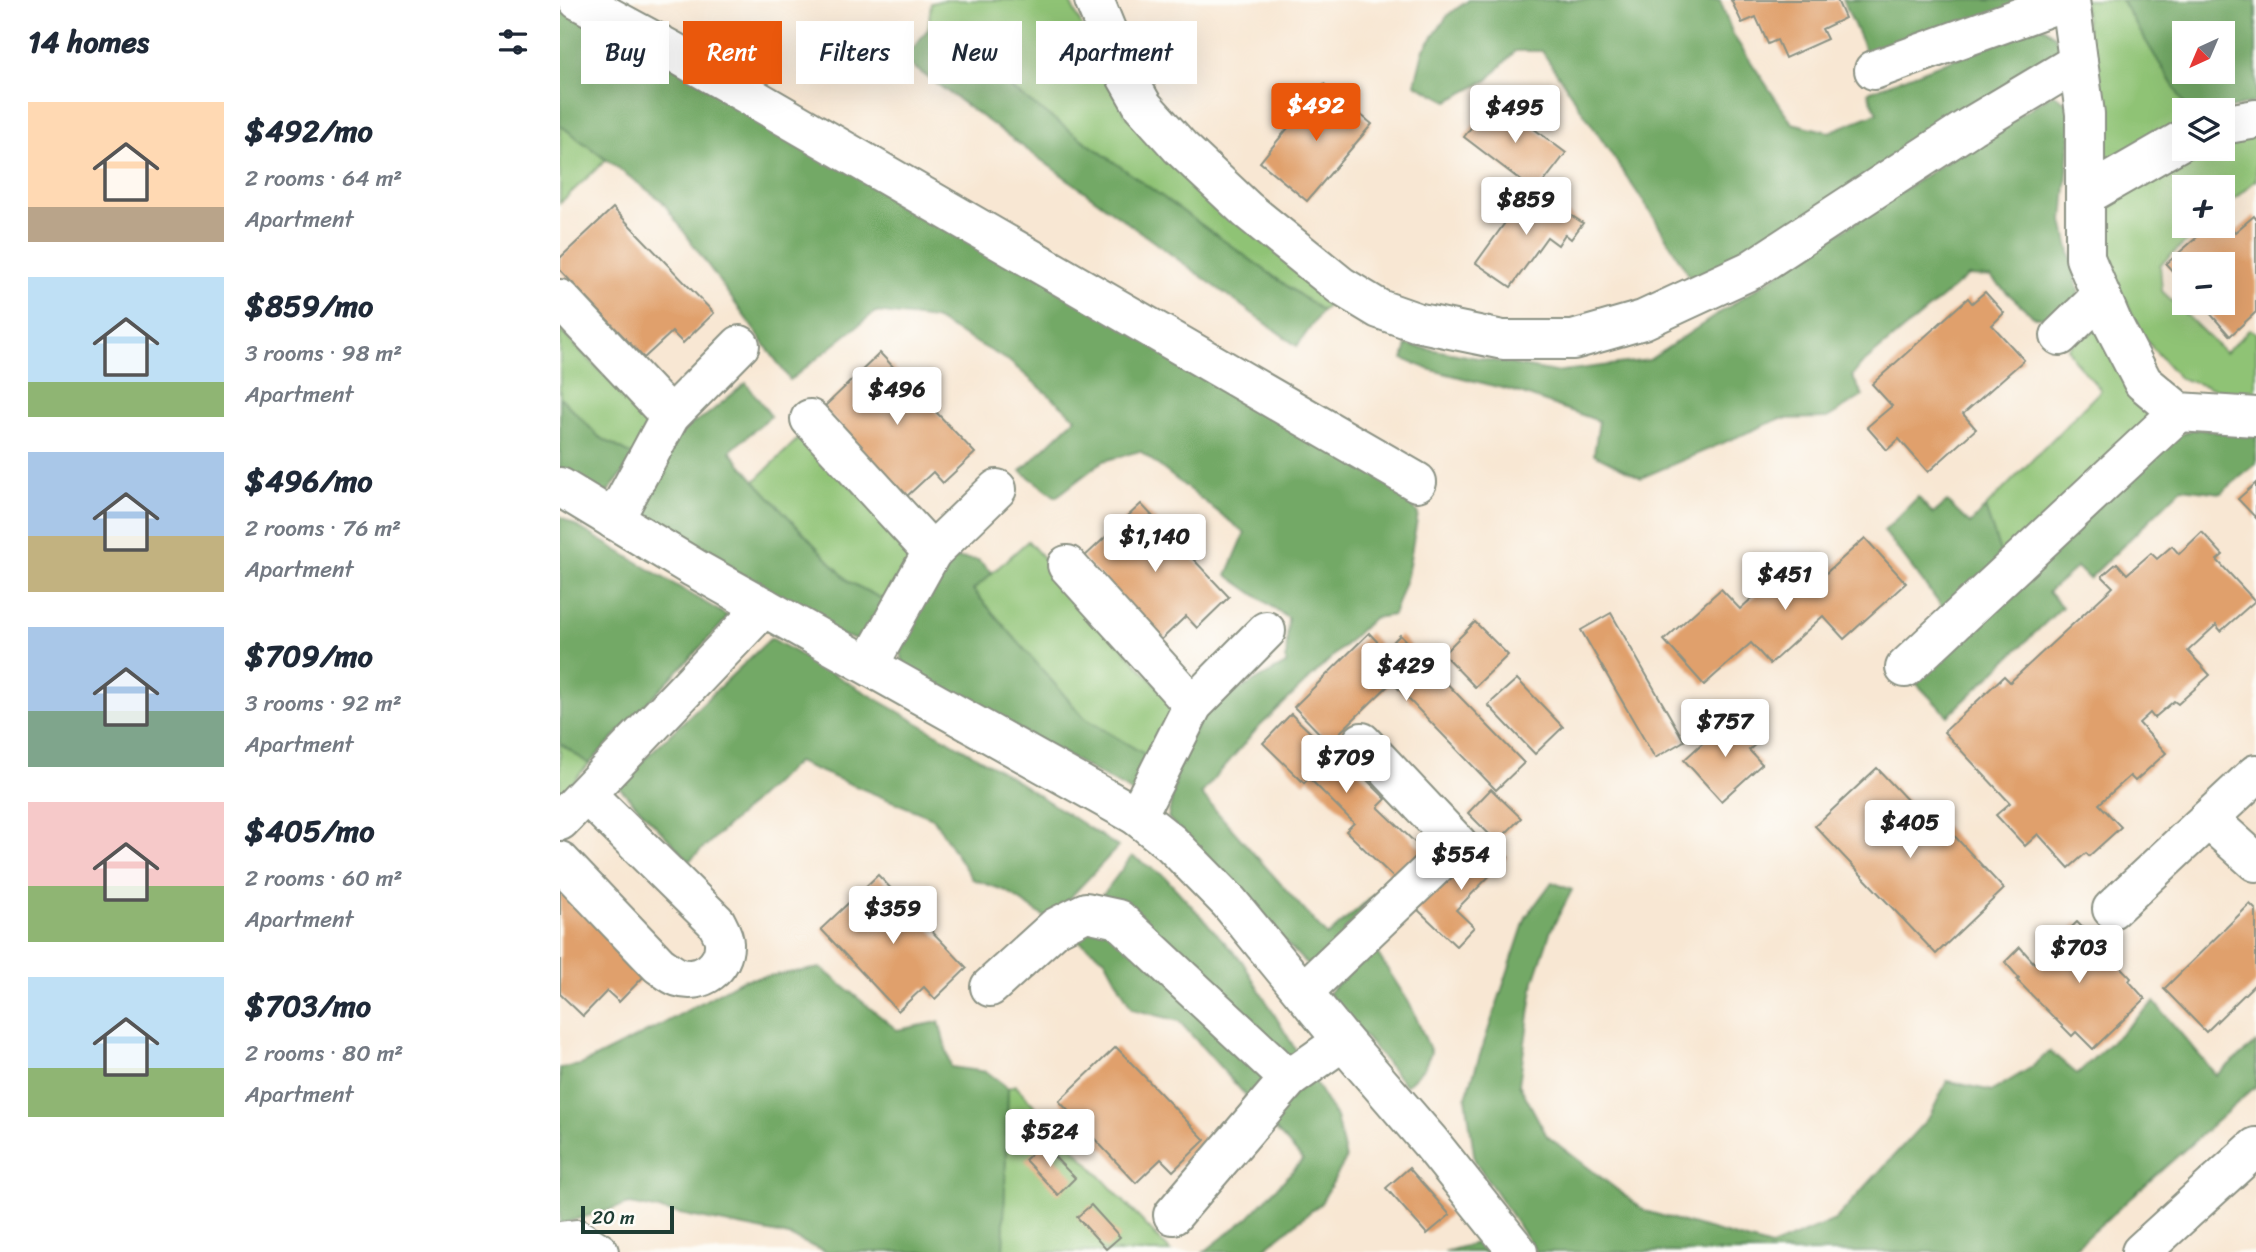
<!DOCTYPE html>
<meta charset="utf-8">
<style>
body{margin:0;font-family:Sriracha,sans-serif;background:#f6f6f7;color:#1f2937;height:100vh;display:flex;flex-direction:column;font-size:26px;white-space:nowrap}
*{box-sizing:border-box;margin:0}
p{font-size:23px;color:#747a83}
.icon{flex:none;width:38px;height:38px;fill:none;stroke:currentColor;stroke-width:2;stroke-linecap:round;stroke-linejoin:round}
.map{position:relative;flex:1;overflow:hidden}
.drawer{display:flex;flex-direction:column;background:#fff;width:560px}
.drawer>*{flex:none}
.guide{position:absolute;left:21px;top:21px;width:665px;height:63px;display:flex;gap:14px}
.needle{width:46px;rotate:224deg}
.tools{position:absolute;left:1612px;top:21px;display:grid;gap:14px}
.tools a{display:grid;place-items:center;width:63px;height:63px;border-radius:0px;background:#fff;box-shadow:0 7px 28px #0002;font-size:35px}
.scale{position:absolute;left:21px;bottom:18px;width:93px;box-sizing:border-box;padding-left:7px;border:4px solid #1f3d34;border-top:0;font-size:19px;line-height:24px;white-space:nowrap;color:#1f3d34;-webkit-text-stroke:5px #fdfcf7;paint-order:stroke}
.price{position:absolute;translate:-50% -60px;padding:0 16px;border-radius:7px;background:#fff;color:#222;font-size:23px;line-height:46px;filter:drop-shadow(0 2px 4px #0008)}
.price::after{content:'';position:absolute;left:50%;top:42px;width:21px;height:16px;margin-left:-10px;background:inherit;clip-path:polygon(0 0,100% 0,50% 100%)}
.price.selected{background:#ea580c;color:#fff}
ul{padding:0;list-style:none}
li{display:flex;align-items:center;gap:21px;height:175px;padding:0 28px}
li span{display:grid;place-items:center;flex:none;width:196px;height:140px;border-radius:0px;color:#555}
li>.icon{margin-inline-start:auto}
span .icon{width:84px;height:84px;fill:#fffc;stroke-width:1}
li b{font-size:30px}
h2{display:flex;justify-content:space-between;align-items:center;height:84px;padding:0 28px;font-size:30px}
.chip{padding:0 24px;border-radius:0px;background:#fff;box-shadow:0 7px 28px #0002;font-size:24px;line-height:63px}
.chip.selected{background:#ea580c;color:#fff}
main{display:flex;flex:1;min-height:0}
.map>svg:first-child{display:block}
.green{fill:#8fc374;stroke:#578054;stroke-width:2}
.forest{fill:#73a966;stroke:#49734d;stroke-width:2;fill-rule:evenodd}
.building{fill:#e0a06c}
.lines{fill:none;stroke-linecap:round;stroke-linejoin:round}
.minor-casing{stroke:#8c9284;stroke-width:42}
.major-casing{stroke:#8c9284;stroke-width:42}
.minor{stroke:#fff;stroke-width:38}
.major{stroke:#fff;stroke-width:38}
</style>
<main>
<section class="drawer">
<h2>14 homes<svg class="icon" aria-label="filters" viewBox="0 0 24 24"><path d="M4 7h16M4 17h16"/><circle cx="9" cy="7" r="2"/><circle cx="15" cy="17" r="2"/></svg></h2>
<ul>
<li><span style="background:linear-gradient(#ffd9b3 75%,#b9a48a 0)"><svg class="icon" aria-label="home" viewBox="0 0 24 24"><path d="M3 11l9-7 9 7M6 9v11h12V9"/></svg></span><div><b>$492/mo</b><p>2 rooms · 64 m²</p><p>Apartment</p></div></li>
<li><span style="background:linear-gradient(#bfe0f5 75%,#8fb573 0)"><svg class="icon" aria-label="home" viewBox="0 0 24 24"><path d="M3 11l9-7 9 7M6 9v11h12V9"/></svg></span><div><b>$859/mo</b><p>3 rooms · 98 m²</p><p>Apartment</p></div></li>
<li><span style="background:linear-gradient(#a9c7e8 60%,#c2b280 0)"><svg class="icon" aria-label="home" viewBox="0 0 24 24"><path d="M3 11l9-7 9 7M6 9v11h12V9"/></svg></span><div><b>$496/mo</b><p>2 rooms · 76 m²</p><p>Apartment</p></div></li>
<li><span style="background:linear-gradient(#a9c7e8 60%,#7fa58c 0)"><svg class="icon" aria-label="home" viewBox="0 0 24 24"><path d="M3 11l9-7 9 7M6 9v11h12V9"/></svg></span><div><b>$709/mo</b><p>3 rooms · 92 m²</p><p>Apartment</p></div></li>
<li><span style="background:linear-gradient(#f6c9c9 60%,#8fb573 0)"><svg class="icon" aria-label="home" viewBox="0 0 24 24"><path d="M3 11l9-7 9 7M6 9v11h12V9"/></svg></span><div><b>$405/mo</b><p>2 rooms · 60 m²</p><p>Apartment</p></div></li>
<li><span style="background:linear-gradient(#bfe0f5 65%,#8fb573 0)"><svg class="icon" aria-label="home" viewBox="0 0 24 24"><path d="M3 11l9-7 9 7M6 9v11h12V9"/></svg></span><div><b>$703/mo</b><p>2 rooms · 80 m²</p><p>Apartment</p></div></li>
</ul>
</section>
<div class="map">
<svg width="1696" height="1252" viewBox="0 0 1696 1252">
<rect width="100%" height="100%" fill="#fdfcf7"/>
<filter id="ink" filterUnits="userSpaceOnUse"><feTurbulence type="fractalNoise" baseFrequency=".0143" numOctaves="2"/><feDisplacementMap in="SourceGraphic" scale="14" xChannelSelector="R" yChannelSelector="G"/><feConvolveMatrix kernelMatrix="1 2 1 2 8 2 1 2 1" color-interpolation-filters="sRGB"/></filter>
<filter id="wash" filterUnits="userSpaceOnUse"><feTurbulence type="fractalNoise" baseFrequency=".00686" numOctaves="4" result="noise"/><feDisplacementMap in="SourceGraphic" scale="28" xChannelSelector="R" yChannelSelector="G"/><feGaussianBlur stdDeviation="1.57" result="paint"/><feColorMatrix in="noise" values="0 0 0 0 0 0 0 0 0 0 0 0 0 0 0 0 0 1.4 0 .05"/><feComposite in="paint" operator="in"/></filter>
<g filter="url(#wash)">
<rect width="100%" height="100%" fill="#f8e7d3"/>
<g class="green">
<polygon points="383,0 509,0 566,115 778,296 762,311 368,29 371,3"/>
<polygon points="1523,0 1561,0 1628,110 1624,110 1624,123 1552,160 1544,156"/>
<polygon points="0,125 46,160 0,203"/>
<polygon points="1696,137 1696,180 1663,209 1662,187 1624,187 1624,226 1644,226 1600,265 1602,291 1665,353 1690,329 1696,333 1696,397 1675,395 1619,378 1583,337 1543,255 1536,220 1573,179 1639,149 1662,149 1663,142"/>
<polygon points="1531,326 1543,336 1585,396 1591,418 1443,560 1425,508 1541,390 1514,360 1508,348"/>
<polygon points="0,330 88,419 76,457 39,437 0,397"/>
<polygon points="242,435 350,548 353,568 332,604 289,582 195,481"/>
<polygon points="468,541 605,695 611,716 594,760 524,718 413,590"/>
<polygon points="0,743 29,764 0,796"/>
<polygon points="455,1085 611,1252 443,1252 448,1088"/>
</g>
<g class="forest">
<polygon points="909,0 1160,0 1173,35 1232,123 1269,132 1317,113 1308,92 1474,28 1484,27 1494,35 1502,50 1180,261 1131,279 1095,219 982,51 955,51 928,80 888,101 855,84 863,51 889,14"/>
<polygon points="1283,0 1480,0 1310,61"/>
<path d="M1561 0H1696V102L1663 110H1628ZM1624 33H1662V72H1624Z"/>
<polygon points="0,1 835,478 858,514 847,576 833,615 813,618 696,730 641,794 767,936 815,894 821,908 752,970 608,818 620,758 646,708 726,664 728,618 667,575 685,533 580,451 543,461 496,497 461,471 516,418 449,361 374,319 315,312 230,380 102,201 0,125"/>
<polygon points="368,29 762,311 737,346 344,60"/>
<polygon points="1493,94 1508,104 1512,117 1503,221 1519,293 1504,318 1474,317 1430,277 1408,276 1301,365 1292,376 1303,396 1267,418 1219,419 1081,478 1034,454 1039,421 957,392 868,369 843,359 847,345 995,372 1089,360 1411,145"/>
<polygon points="186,383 211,416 170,451 195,481 289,582 332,604 302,640 281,636 89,522 83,506 122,429 147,415"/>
<polygon points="0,397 39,437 76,457 47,493 0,474"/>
<polygon points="1633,429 1696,436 1696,464 1661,493 1622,488 1529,579 1517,567 1488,592 1502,607 1388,716 1353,680 1608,441"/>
<polygon points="1358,497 1373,514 1387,502 1410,524 1425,508 1443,560 1385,611 1324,531"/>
<polygon points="0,516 169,617 29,764 0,743"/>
<polygon points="387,557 418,560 432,573 413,590 524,718 594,760 575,794 344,665 338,645"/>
<polygon points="211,638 443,772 558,847 489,920 446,891 412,879 373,818 237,762 129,861 57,785"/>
<polygon points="572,856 604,876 682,961 743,1062 728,1068 538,901"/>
<polygon points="992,882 1012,890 991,930 974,981 959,1084 987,1136 1085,1211 1211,1247 1275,1220 1370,1116 1387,1081 1432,1091 1472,1067 1490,1051 1517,1074 1594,1002 1656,1075 1696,1043 1696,1086 1510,1252 976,1252 915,1161 906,1097 966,917"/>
<polygon points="556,929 717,1078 695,1106 619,1021 572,1009 545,959 503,930"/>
<polygon points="814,948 851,1006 871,1052 864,1068 846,1086 768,993"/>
<polygon points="261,968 337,1030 379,1022 391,1067 427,1072 448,1088 443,1252 266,1252 229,1236 70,1204 0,1224 0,1068 21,1065 99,1026 182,980"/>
<polygon points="751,1076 776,1117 786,1159 761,1203 700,1252 644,1252 689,1217 743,1160 706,1119"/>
<polygon points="915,1243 929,1252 884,1252"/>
</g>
<g id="blocks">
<g class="building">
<polygon points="1171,0 1277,0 1285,18 1262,29 1267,39 1225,58 1217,40 1208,44 1196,17 1182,23"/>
<polygon points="764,84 812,124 747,201 700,162"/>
<polygon points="933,98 1006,153 976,192 904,137"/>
<polygon points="968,191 981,200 984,198 1023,223 1011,239 1005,234 998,245 987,237 951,287 916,263"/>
<polygon points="53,208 154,313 123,343 112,332 84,358 0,270 0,258"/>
<polygon points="1694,216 1696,219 1696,312 1670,336 1641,303 1662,303 1662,264 1624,264 1624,284 1606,264 1650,226 1662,226 1662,218 1675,232"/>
<polygon points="1425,292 1444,313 1432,325 1464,360 1403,414 1416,429 1368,472 1339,439 1327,450 1307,427 1332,406 1312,384 1408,298 1412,303"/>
<polygon points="320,353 415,453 383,483 373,472 346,497 263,408"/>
<polygon points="1696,483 1696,518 1678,499"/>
<polygon points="581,504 669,597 637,628 626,616 601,640 523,558"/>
<polygon points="1642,532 1663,555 1657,560 1695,601 1661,631 1656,625 1628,651 1650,675 1618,704 1614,701 1594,718 1590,713 1579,723 1606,753 1575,781 1570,776 1539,804 1561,827 1529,856 1526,853 1509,868 1478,834 1465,846 1436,815 1450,803 1384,732 1444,676 1450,682 1553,587 1542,576 1557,563 1567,574 1591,553 1597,559 1612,546 1619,554"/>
<polygon points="1305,538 1346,583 1284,639 1263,616 1210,664 1191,643 1144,685 1104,640 1161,589 1180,609 1235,559 1256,582"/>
<polygon points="1051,613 1124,741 1095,758 1021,630"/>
<polygon points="915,622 948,655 915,687 883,654"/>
<polygon points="809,633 825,650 840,635 964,763 936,790 832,682 769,743 734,707"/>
<polygon points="957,679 1003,727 975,754 928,705"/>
<polygon points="731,714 773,754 777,750 826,799 818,807 865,852 837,881 786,831 794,823 749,778 744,783 703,743"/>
<polygon points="1172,716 1197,743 1189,750 1202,764 1161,801 1124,760"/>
<polygon points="1317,768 1366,820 1373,813 1444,889 1376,954 1255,826"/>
<polygon points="931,789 961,818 937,842 908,813"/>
<polygon points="928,838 948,857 896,910 914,927 896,946 855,907 876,890"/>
<polygon points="318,875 407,968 375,999 364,987 338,1011 261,929"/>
<polygon points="0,884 90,970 59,1002 47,991 23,1016 0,994"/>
<polygon points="1690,904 1696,910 1696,983 1646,1032 1604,989"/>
<polygon points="1517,922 1571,978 1569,981 1585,999 1533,1049 1516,1032 1512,1036 1457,980 1459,978 1445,962 1460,947 1474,963"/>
<polygon points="556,1047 645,1140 613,1171 601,1159 576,1183 499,1101"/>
<polygon points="482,1144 515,1178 498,1195 465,1160"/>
<polygon points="849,1168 890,1215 867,1234 826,1188"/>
<polygon points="531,1205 560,1237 546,1249 517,1217"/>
</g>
</g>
</g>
<g filter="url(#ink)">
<use href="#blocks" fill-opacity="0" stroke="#8c9284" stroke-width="2"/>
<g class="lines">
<defs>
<g id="minor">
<polyline points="18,0 112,51 857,482"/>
<polyline points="534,0 563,71 583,106 620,147 687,210 781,286 819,309 856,322 943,340 1013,340 1083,320 1191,270 1411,126 1518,62"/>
<polyline points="1510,0 1525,114 1525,258 1552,322 1583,382 1619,412 1696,417"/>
<polyline points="1314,70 1508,0"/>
<polyline points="1662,125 1696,119"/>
<polyline points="1525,196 1624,139"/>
<polyline points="0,299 110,416"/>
<polyline points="1500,336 1541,296"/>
<polyline points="250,419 372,552"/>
<polyline points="0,487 134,568 577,816 611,843 669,902 783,1041 871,1143 958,1252"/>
<polyline points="54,520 110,416 180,345"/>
<polyline points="507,565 633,705"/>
<polyline points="309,665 372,552 437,489"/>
<polyline points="1345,668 1619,412"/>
<polyline points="577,816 633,705 706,631"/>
<polyline points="1648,819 1696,774"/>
<polyline points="0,821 204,607"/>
<path d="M0 861 99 965C105 969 112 975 118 977 141 985 165 967 164 943 164 936 159 928 156 922L27 795"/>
<polyline points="1552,909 1648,819 1696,862"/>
<polyline points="430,987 496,927 526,912 558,919 729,1079"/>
<polyline points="743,992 898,844 802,742"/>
<polyline points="613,1215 729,1079 783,1041"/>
<polyline points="0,1241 18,1239 39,1252"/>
</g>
<polyline id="major" points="1581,1252 1696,1147"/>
</defs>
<use href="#minor" class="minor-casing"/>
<use href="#major" class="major-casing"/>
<use href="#minor" class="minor"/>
<use href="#major" class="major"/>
</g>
</g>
</svg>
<div class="tools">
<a><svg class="needle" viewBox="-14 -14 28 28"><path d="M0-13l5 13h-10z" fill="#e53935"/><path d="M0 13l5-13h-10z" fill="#747a83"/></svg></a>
<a><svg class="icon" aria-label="layers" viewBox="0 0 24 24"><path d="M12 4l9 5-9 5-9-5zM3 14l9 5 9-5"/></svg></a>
<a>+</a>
<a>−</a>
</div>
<div class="scale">20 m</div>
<b class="price selected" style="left:756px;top:143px">$492</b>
<b class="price" style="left:955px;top:145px">$495</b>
<b class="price" style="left:966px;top:237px">$859</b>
<b class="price" style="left:337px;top:427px">$496</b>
<b class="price" style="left:595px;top:574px">$1,140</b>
<b class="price" style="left:1225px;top:612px">$451</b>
<b class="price" style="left:846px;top:703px">$429</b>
<b class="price" style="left:1165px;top:759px">$757</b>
<b class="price" style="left:786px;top:795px">$709</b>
<b class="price" style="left:1350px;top:860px">$405</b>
<b class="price" style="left:901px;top:892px">$554</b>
<b class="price" style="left:333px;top:946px">$359</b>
<b class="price" style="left:1519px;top:985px">$703</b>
<b class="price" style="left:490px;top:1169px">$524</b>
<div class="guide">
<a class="chip">Buy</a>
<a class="chip selected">Rent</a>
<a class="chip">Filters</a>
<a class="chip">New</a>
<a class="chip">Apartment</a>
</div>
</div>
</main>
